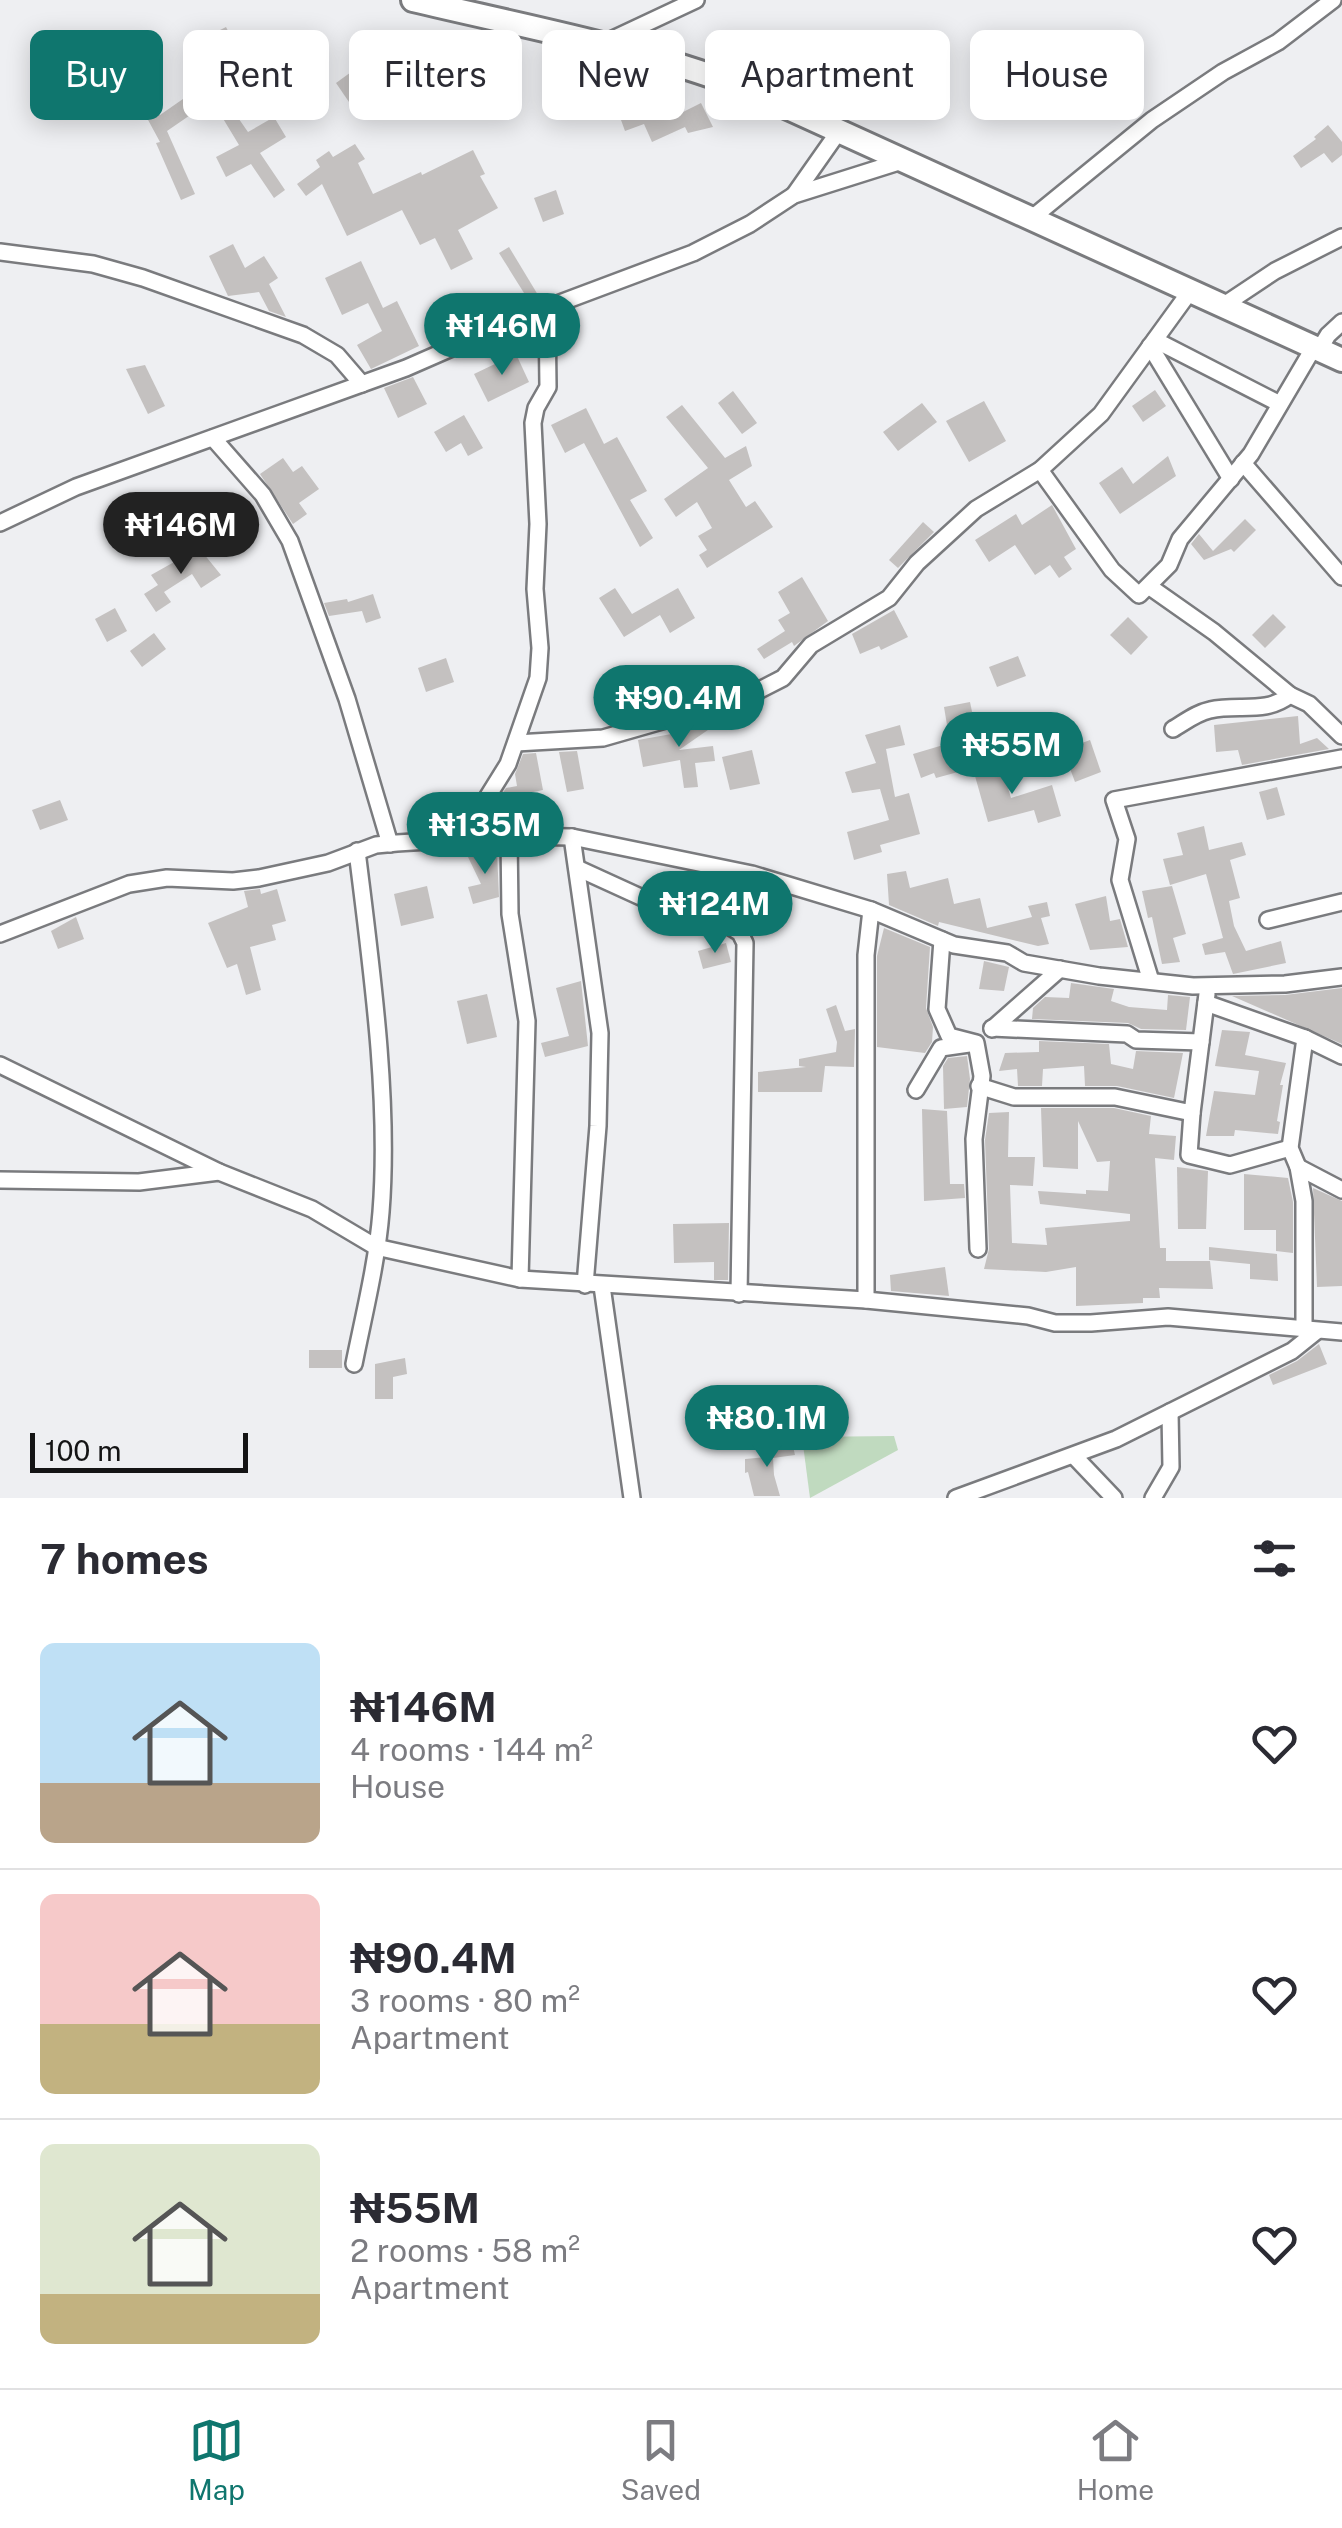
<!DOCTYPE html>
<meta charset="utf-8">
<style>
body{margin:0;font-family:"Public Sans",sans-serif;background:#f7f7f7;color:#2b2b33;height:100vh;display:flex;flex-direction:column;font-size:38px;white-space:nowrap}
*{box-sizing:border-box;margin:0}
p{font-size:32px;color:#7c7c81}
.icon{flex:none;width:55px;height:55px;fill:none;stroke:currentColor;stroke-width:2;stroke-linecap:round;stroke-linejoin:round}
.map{position:relative;height:1498px;overflow:hidden}
.sheet{display:flex;flex-direction:column;background:#fff;flex:1}
.sheet>*{flex:none}
.banner{position:absolute;left:30px;top:30px;width:1282px;height:90px;display:flex;gap:20px}
.scale{position:absolute;left:30px;bottom:25px;width:218px;box-sizing:border-box;padding-left:10px;border:5px solid #141415;border-top:0;font-size:28px;line-height:35px;white-space:nowrap;color:#141415;-webkit-text-stroke:8px #eeeff2;paint-order:stroke}
.price{position:absolute;translate:-50% -85px;padding:0 22px;border-radius:35px;background:#0f766e;color:#fff;font-size:32px;line-height:65px;filter:drop-shadow(0 2px 5px #0008)}
.price::after{content:'';position:absolute;left:50%;top:60px;width:30px;height:22px;margin-left:-15px;background:inherit;clip-path:polygon(0 0,100% 0,50% 100%)}
.price.active{background:#222;color:#fff}
ul{padding:0;list-style:none}
li{display:flex;align-items:center;gap:30px;height:250px;padding:0 40px}
li+li{border-top:2px solid #e1e1e2}
li span{display:grid;place-items:center;flex:none;width:280px;height:200px;border-radius:15px;color:#555}
li>.icon{margin-inline-start:auto}
span .icon{width:120px;height:120px;fill:#fffc;stroke-width:1}
li b{font-size:42px}
h2{display:flex;justify-content:space-between;align-items:center;height:120px;padding:0 40px;font-size:42px}
.pill{padding:0 35px;border-radius:15px;background:#fff;box-shadow:0 5px 25px #0003;font-size:35px;line-height:90px}
.pill.active{background:#0f766e;color:#fff}
.menu{display:flex;justify-content:space-around;align-items:center;height:140px;border-top:2px solid #e1e1e2;background:#fff;font-size:28px;color:#7c7c81}
.menu a{display:grid;justify-items:center;gap:5px}
.menu .active{color:#0f766e}
.map>svg:first-child{display:block}
.green{fill:#c0dabf}
.building{fill:#c4c1c0}
.lines{fill:none;stroke-linecap:round;stroke-linejoin:round}
.street-casing{stroke:#7a7b7e;stroke-width:20}
.secondary-casing{stroke:#7a7b7e;stroke-width:28}
.street{stroke:#fff;stroke-width:15}
.secondary{stroke:#fff;stroke-width:22}
</style>
<div class="map">
<svg width="1342" height="1498" viewBox="0 0 1342 1498">
<rect width="100%" height="100%" fill="#eeeff2"/>
<polygon class="green" points="894,1436 898,1450 810,1498 802,1437"/>
<g class="building">
<polygon points="226,27 241,56 222,66 215,53 222,49 214,33"/>
<polygon points="358,67 371,86 349,102 336,83"/>
<polygon points="140,76 160,115 203,85 215,105 225,99 248,132 274,117 286,137 260,153 285,190 274,198 251,164 226,177 216,157 239,145 216,107 203,115 199,109 167,131 195,194 181,200 156,143 160,142 128,83"/>
<polygon points="654,92 681,113 701,103 713,127 688,133 685,127 652,142 644,124 625,131 621,120 637,114 632,101"/>
<polygon points="1328,125 1342,142 1342,155 1332,163 1324,153 1301,168 1293,156 1316,139 1314,137"/>
<polygon points="355,144 365,159 358,163 373,194 421,172 422,175 473,150 485,174 480,176 498,208 458,230 473,259 451,270 435,238 420,245 402,210 347,236 322,184 306,196 297,184 320,167 316,160 329,151 333,157"/>
<polygon points="556,190 564,214 543,222 534,198"/>
<polygon points="233,244 245,268 264,256 278,278 269,284 286,317 269,311 259,292 228,296 209,256"/>
<polygon points="509,247 538,295 529,301 499,253"/>
<polygon points="361,261 383,308 397,301 419,346 371,369 357,345 382,331 368,303 342,315 325,278"/>
<polygon points="516,354 529,382 488,402 474,374"/>
<polygon points="145,365 165,406 148,414 126,369"/>
<polygon points="413,377 427,404 398,418 384,388"/>
<polygon points="1155,390 1166,406 1143,422 1132,406"/>
<polygon points="733,391 757,423 742,434 718,403"/>
<polygon points="984,401 1006,441 969,462 946,421"/>
<polygon points="922,403 937,422 898,451 883,432"/>
<polygon points="682,405 725,458 746,446 752,466 729,480 746,507 755,501 773,527 707,568 699,555 707,550 698,536 712,528 697,502 676,517 664,499 708,468 666,417"/>
<polygon points="586,408 604,444 617,437 647,491 630,500 653,538 640,547 584,443 565,453 551,425"/>
<polygon points="464,415 483,448 468,456 461,443 446,452 434,432"/>
<polygon points="1168,456 1176,476 1120,514 1099,483 1122,467 1133,484"/>
<polygon points="283,458 293,472 302,466 319,489 299,503 307,514 293,524 260,474"/>
<polygon points="1052,505 1076,549 1064,557 1072,569 1059,578 1050,565 1035,575 1015,545 989,562 975,540 1016,514 1022,525"/>
<polygon points="1245,519 1256,530 1234,552 1231,549 1204,560 1191,544 1199,534 1213,551"/>
<polygon points="923,522 934,532 898,568 889,560"/>
<polygon points="199,548 221,575 201,588 192,574 164,592 171,602 156,612 144,594 158,585 151,575"/>
<polygon points="802,577 828,621 794,646 792,642 764,659 757,649 785,631 778,620 790,613 778,592"/>
<polygon points="615,588 632,614 678,588 695,618 670,633 660,615 624,637 599,598"/>
<polygon points="373,594 381,618 366,623 362,611 329,616 324,603 347,599 348,602"/>
<polygon points="115,608 127,631 107,642 95,619"/>
<polygon points="894,610 908,637 881,650 879,646 860,654 852,634"/>
<polygon points="1273,614 1286,627 1265,648 1252,635"/>
<polygon points="1128,617 1148,637 1131,655 1110,635"/>
<polygon points="154,633 166,649 142,667 130,651"/>
<polygon points="1018,656 1026,676 997,687 989,667"/>
<polygon points="446,658 454,682 426,692 418,668"/>
<polygon points="642,690 647,714 614,720 612,703"/>
<polygon points="970,702 975,726 948,731 944,707"/>
<polygon points="1298,716 1300,744 1317,738 1329,749 1242,765 1238,750 1216,752 1214,725"/>
<polygon points="714,718 718,723 679,750 713,746 715,761 695,763 698,787 684,788 680,760 643,767 638,740 677,733 677,728"/>
<polygon points="900,725 905,745 886,749 895,797 909,793 920,834 880,845 882,852 854,860 847,832 889,820 880,789 852,793 845,772 876,763 865,735"/>
<polygon points="1090,740 1101,772 1075,782 1063,750"/>
<polygon points="950,743 958,772 936,778 934,773 921,778 913,754"/>
<polygon points="752,750 760,784 730,790 722,757"/>
<polygon points="577,751 584,789 567,792 559,752"/>
<polygon points="536,753 543,790 524,794 528,816 506,819 502,794 506,788 517,786 515,774 523,754"/>
<polygon points="1000,761 1011,798 1052,785 1061,816 1038,823 1034,810 988,822 973,769"/>
<polygon points="1277,787 1285,815 1267,820 1259,792"/>
<polygon points="60,800 68,820 40,830 32,810"/>
<polygon points="1204,826 1209,850 1242,842 1246,855 1230,860 1240,898 1229,901 1234,926 1246,951 1281,941 1286,963 1233,974 1225,952 1205,955 1202,944 1223,938 1206,874 1170,885 1163,859 1183,855 1177,833"/>
<polygon points="497,851 499,897 473,904 468,887 481,884 468,857"/>
<polygon points="906,871 910,888 948,878 954,904 980,898 987,928 1032,917 1028,906 1047,902 1050,916 1041,918 1049,944 1038,946 939,922 938,926 889,905 887,874"/>
<polygon points="427,886 434,918 401,926 394,894"/>
<polygon points="1172,886 1186,934 1173,938 1180,962 1162,964 1152,917 1148,918 1142,891"/>
<polygon points="260,889 261,894 277,889 286,921 272,925 276,940 250,947 261,990 246,995 237,964 227,968 208,923 248,907 244,891"/>
<polygon points="1106,896 1110,921 1120,919 1128,947 1090,950 1075,904"/>
<polygon points="76,917 84,939 58,949 51,931"/>
<polygon points="884,928 930,947 926,1008 933,1027 932,1042 925,1053 877,1047 877,956"/>
<polygon points="726,943 731,962 703,969 698,951"/>
<polygon points="984,961 1009,967 1004,991 979,989"/>
<polygon points="581,981 588,1046 545,1057 541,1043 569,1036 556,988"/>
<polygon points="1071,983 1114,989 1111,1001 1129,1007 1167,1010 1168,995 1190,997 1186,1030 1141,1029 1128,1023 1032,1019 1033,1008 1045,997 1069,998"/>
<polygon points="1342,988 1342,1044 1232,996 1285,995"/>
<polygon points="487,994 497,1037 467,1044 457,1001"/>
<polygon points="836,1005 845,1031 855,1029 854,1067 825,1066 822,1092 758,1092 758,1072 806,1067 799,1066 799,1059 836,1052 837,1042 826,1009"/>
<polygon points="1222,1030 1250,1032 1245,1055 1286,1063 1280,1085 1283,1085 1277,1121 1280,1122 1278,1134 1235,1130 1234,1136 1206,1136 1214,1091 1255,1095 1259,1071 1215,1066"/>
<polygon points="1039,1041 1109,1044 1111,1064 1133,1069 1136,1051 1183,1053 1174,1098 1117,1086 1085,1086 1084,1066 1043,1069 1042,1086 1018,1086 1017,1069 999,1071 1005,1053 1039,1052"/>
<polygon points="967,1056 970,1079 967,1107 944,1109 943,1066 948,1058"/>
<polygon points="1041,1108 1114,1108 1151,1116 1149,1134 1176,1136 1174,1160 1155,1158 1160,1248 1166,1248 1166,1261 1210,1261 1213,1289 1159,1288 1160,1298 1143,1298 1143,1303 1076,1306 1076,1267 1046,1272 984,1269 989,1249 985,1140 989,1113 1009,1112 1008,1157 1035,1157 1033,1186 1010,1185 1012,1243 1047,1245 1045,1228 1130,1221 1130,1214 1040,1204 1038,1191 1086,1194 1086,1190 1108,1191 1110,1161 1097,1162 1078,1121 1078,1169 1043,1167"/>
<polygon points="922,1109 947,1111 950,1184 964,1184 965,1198 924,1201"/>
<polygon points="1177,1167 1208,1171 1206,1229 1178,1229"/>
<polygon points="1244,1174 1288,1178 1293,1202 1293,1253 1276,1251 1276,1230 1244,1230"/>
<polygon points="1313,1188 1342,1201 1342,1286 1317,1287"/>
<polygon points="729,1223 728,1280 714,1280 714,1262 674,1263 673,1224"/>
<polygon points="1209,1247 1277,1254 1278,1281 1250,1279 1250,1264 1209,1260"/>
<polygon points="945,1267 949,1296 891,1291 890,1275"/>
<polygon points="1319,1344 1327,1364 1273,1385 1269,1375 1297,1361"/>
<rect x="309" y="1350" width="33" height="18"/>
<polygon points="405,1358 407,1374 393,1377 393,1399 375,1399 375,1364"/>
<polygon points="792,1442 795,1455 773,1458 774,1475 780,1496 754,1496 748,1472 745,1473 745,1459 767,1457 766,1445"/>
</g>
<g class="lines">
<defs>
<g id="street">
<polyline points="600,45 696,0"/>
<polyline points="794,195 839,131"/>
<polyline points="1032,218 1152,120 1223,72 1278,42 1333,0"/>
<polyline points="0,252 93,264 143,278 303,335 337,355 362,384"/>
<polyline points="1224,305 1275,271 1342,237"/>
<polyline points="1155,340 1280,404"/>
<polyline points="1150,346 1231,479"/>
<polyline points="1319,350 1328,335 1342,322"/>
<polyline points="213,438 263,495 290,541 347,699 390,844"/>
<polyline points="1243,463 1342,577"/>
<polyline points="1040,470 1112,570 1139,595 1169,565 1180,539 1251,454 1314,347"/>
<polyline points="0,523 76,487 406,368 525,316 693,253 750,224 794,195 905,160"/>
<polyline points="1150,587 1214,632 1290,695 1309,704 1342,736"/>
<path d="M1173 729C1185 722 1196 713 1210 710 1238 703 1265 715 1290 695"/>
<polyline points="516,743 603,738 746,697 783,678 811,645 889,598 917,563 976,509 1040,470 1101,414 1191,290"/>
<polyline points="509,836 510,914 527,1021 520,1279"/>
<polyline points="572,837 600,1033 598,1126 585,1285"/>
<polyline points="462,838 508,764 538,678 540,648 535,589 538,524 533,423 536,408 548,387 547,308"/>
<polyline points="577,868 658,905 724,923 740,933 745,943 739,1294"/>
<polyline points="1268,920 1342,902"/>
<polyline points="0,934 129,884 167,878 233,881 259,878 328,863 376,845 397,843 509,836 572,837 752,874 871,910 954,945 1007,953 1024,963 1099,976 1193,986 1285,984 1342,977"/>
<polyline points="942,940 937,1009 949,1036 976,1043 982,1076 974,1139 978,1249"/>
<polyline points="1151,981 1120,880 1127,839 1114,800 1342,758"/>
<polyline points="1206,1003 1305,1038 1290,1148 1298,1167 1304,1201 1304,1330"/>
<polyline points="992,1028 1127,1034 1136,1040 1201,1042"/>
<polyline points="992,1029 1060,969"/>
<polyline points="1305,1038 1342,1056"/>
<polyline points="0,1065 219,1172"/>
<polyline points="979,1086 1014,1097 1115,1097 1192,1113 1207,994"/>
<polyline points="916,1090 941,1048 969,1044"/>
<polyline points="1192,1113 1189,1155 1230,1165 1290,1148"/>
<polyline points="1298,1167 1342,1190"/>
<polyline points="0,1180 139,1182 219,1172 312,1209 376,1247 520,1279 866,1300 1028,1316 1055,1323 1091,1323 1168,1317 1342,1332"/>
<polyline points="602,1286 632,1498"/>
<polyline points="866,1300 866,955 871,910"/>
<path d="M354 1364C364 1314 377 1263 381 1212 390 1098 371 965 357 851"/>
<polyline points="1074,1456 1114,1498"/>
<polyline points="956,1498 1116,1439 1292,1351 1317,1331"/>
<polyline points="1153,1498 1171,1467 1170,1412"/>
</g>
<path id="secondary" d="M413 0C522 26 637 47 742 87L1342 360"/>
</defs>
<use href="#street" class="street-casing"/>
<use href="#secondary" class="secondary-casing"/>
<use href="#street" class="street"/>
<use href="#secondary" class="secondary"/>
</g>
</svg>
<div class="scale">100 m</div>
<b class="price" style="left:502px;top:378px">₦146M</b>
<b class="price active" style="left:181px;top:577px">₦146M</b>
<b class="price" style="left:679px;top:750px">₦90.4M</b>
<b class="price" style="left:1012px;top:797px">₦55M</b>
<b class="price" style="left:485px;top:877px">₦135M</b>
<b class="price" style="left:715px;top:956px">₦124M</b>
<b class="price" style="left:767px;top:1470px">₦80.1M</b>
<div class="banner">
<a class="pill active">Buy</a>
<a class="pill">Rent</a>
<a class="pill">Filters</a>
<a class="pill">New</a>
<a class="pill">Apartment</a>
<a class="pill">House</a>
</div>
</div>
<section class="sheet">
<h2>7 homes<svg class="icon" aria-label="filters" viewBox="0 0 24 24"><path d="M4 7h16M4 17h16"/><circle cx="9" cy="7" r="2"/><circle cx="15" cy="17" r="2"/></svg></h2>
<ul>
<li><span style="background:linear-gradient(#bfe0f5 70%,#b9a48a 0)"><svg class="icon" aria-label="home" viewBox="0 0 24 24"><path d="M3 11l9-7 9 7M6 9v11h12V9"/></svg></span><div><b>₦146M</b><p>4 rooms · 144 m²</p><p>House</p></div><svg class="icon" aria-label="heart" viewBox="0 0 24 24"><path d="M12 20l-8-8c-3-5 5-10 8-4 3-6 11-1 8 4z"/></svg></li>
<li><span style="background:linear-gradient(#f6c9c9 65%,#c2b280 0)"><svg class="icon" aria-label="home" viewBox="0 0 24 24"><path d="M3 11l9-7 9 7M6 9v11h12V9"/></svg></span><div><b>₦90.4M</b><p>3 rooms · 80 m²</p><p>Apartment</p></div><svg class="icon" aria-label="heart" viewBox="0 0 24 24"><path d="M12 20l-8-8c-3-5 5-10 8-4 3-6 11-1 8 4z"/></svg></li>
<li><span style="background:linear-gradient(#dfe7d0 75%,#c2b280 0)"><svg class="icon" aria-label="home" viewBox="0 0 24 24"><path d="M3 11l9-7 9 7M6 9v11h12V9"/></svg></span><div><b>₦55M</b><p>2 rooms · 58 m²</p><p>Apartment</p></div><svg class="icon" aria-label="heart" viewBox="0 0 24 24"><path d="M12 20l-8-8c-3-5 5-10 8-4 3-6 11-1 8 4z"/></svg></li>
</ul>
</section>
<nav class="menu">
<a class="active"><svg class="icon" aria-label="map" viewBox="0 0 24 24"><path d="M3 6l6-2 6 2 6-2v14l-6 2-6-2-6 2zM9 4v14M15 6v14"/></svg>Map</a>
<a><svg class="icon" aria-label="saved" viewBox="0 0 24 24"><path d="M7 4h10v16l-5-4-5 4z"/></svg>Saved</a>
<a><svg class="icon" aria-label="home" viewBox="0 0 24 24"><path d="M3 11l9-7 9 7M6 9v11h12V9"/></svg>Home</a>
</nav>
